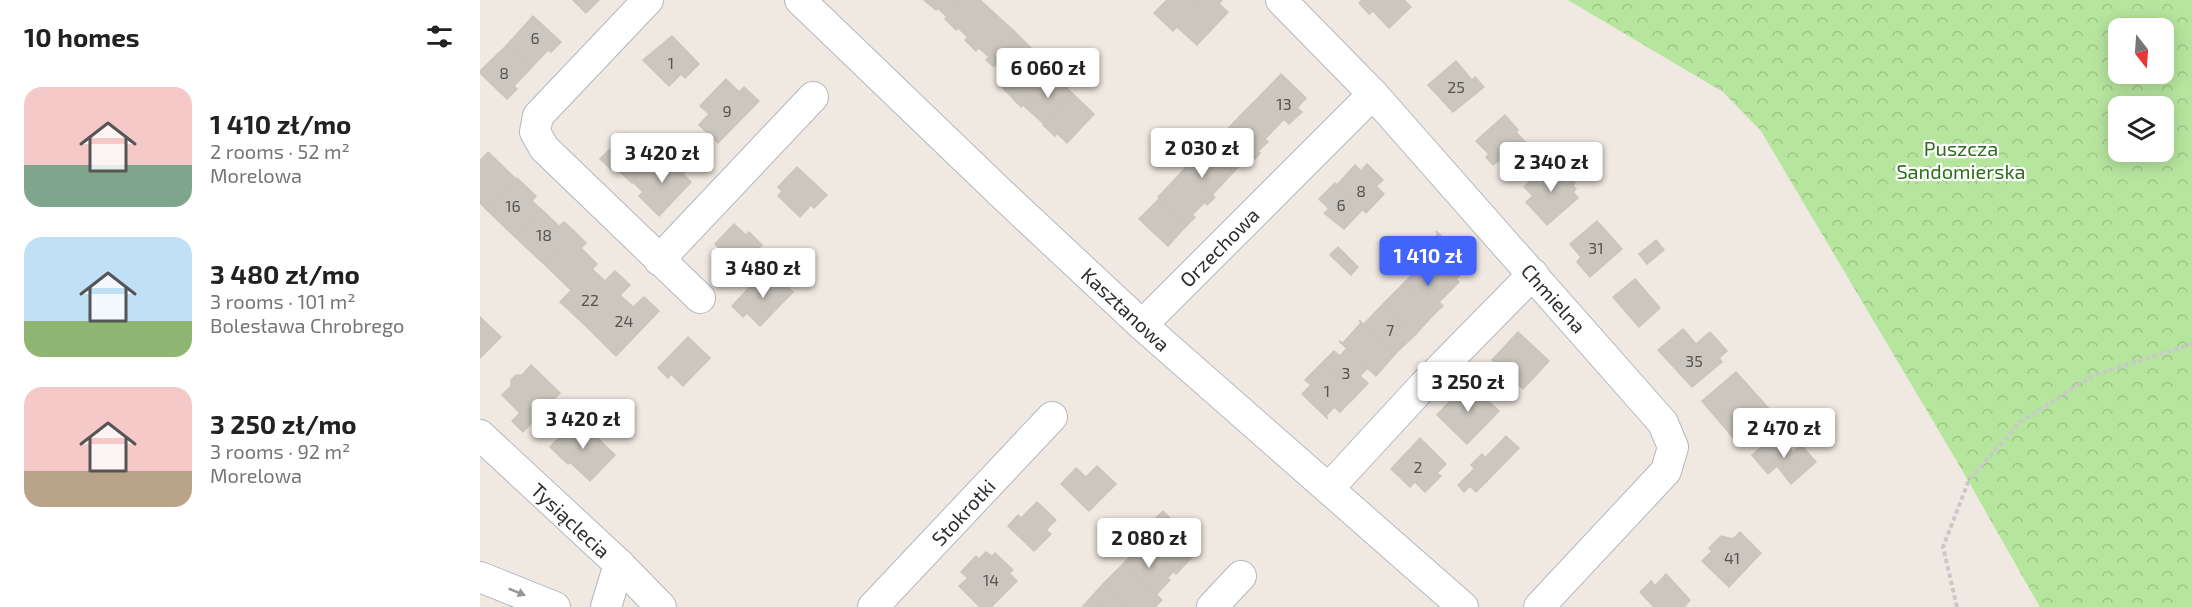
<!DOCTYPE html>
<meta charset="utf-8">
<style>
body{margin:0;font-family:"Exo 2",sans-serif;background:#f6f6f6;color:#222;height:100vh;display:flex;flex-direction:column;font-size:22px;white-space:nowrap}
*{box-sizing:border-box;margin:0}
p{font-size:20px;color:#767676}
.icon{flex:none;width:33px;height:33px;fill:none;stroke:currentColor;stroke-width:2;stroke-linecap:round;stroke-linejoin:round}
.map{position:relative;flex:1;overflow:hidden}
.drawer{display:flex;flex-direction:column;background:#fff;width:480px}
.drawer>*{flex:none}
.needle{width:39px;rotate:163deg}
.controls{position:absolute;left:1628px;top:18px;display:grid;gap:12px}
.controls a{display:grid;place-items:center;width:66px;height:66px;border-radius:12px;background:#fff;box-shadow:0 3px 15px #0003;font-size:30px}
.price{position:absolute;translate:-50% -51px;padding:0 14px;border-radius:6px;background:#fff;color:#222;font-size:20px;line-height:39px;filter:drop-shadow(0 2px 3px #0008)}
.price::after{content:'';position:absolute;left:50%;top:36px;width:18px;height:14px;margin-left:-9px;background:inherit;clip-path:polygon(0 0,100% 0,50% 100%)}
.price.on{background:#4264fb;color:#fff}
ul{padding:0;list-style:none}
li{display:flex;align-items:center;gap:18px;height:150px;padding:0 24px}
li span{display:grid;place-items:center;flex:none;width:168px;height:120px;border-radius:18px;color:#555}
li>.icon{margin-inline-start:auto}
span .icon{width:72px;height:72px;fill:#fffc;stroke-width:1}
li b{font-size:26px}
h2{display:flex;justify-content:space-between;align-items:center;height:72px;padding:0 24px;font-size:26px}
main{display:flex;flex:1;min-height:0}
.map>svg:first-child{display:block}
.forest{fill:url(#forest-crowns);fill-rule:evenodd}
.building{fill:#cbc7bf;stroke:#cbc5ba;stroke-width:1.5}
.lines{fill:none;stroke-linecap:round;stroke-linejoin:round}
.minor-casing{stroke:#b4b7c1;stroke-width:32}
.path{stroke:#c9c9c9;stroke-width:4;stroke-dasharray:4.5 3;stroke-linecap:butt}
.minor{stroke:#fff;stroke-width:30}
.oneway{fill:#969696}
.labels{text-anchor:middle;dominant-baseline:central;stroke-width:4.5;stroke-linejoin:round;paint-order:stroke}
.number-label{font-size:16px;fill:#555452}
.park-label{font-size:20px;fill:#2c6e1b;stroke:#fff}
.street-label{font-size:20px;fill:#2e2e2e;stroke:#fff}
</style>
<main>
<section class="drawer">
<h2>10 homes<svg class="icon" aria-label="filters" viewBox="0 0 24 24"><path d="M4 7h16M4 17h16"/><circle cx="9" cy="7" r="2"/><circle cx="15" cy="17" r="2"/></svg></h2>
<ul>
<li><span style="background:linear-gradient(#f6c9c9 65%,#7fa58c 0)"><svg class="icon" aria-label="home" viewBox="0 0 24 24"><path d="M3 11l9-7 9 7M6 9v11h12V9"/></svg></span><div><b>1 410 zł/mo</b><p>2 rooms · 52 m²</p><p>Morelowa</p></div></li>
<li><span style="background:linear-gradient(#bfe0f5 70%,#8fb573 0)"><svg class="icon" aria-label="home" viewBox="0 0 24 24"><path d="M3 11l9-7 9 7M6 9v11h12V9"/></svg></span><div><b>3 480 zł/mo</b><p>3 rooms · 101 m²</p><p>Bolesława Chrobrego</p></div></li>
<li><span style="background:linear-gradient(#f6c9c9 70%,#b9a48a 0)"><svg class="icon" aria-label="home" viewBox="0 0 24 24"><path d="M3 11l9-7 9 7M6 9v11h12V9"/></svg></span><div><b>3 250 zł/mo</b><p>3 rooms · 92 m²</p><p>Morelowa</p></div></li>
</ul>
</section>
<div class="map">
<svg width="1712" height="607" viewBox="0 0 1712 607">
<defs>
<pattern id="forest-crowns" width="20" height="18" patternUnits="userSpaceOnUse" patternTransform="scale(1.5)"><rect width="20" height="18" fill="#b6e59e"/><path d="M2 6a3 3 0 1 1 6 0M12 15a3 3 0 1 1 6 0" fill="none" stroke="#9dc588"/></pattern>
</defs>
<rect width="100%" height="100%" fill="#efe9e1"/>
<path class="forest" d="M1088 0H1712V607H1560L1482 470 1281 131 1243 92ZM1638 28H1683V74H1638ZM1638 106H1683V152H1638Z"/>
<g class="building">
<polygon points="93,0 119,0 106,13"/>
<polygon points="444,0 483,0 467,17 458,8 456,10"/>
<polygon points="483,0 500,0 512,11 488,37 478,28 476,30 465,19"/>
<polygon points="687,0 723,0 693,31 674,13"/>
<polygon points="723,0 742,0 739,4 748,12 717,45 697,27"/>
<polygon points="882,0 924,0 931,7 909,28 893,11 889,14 879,3"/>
<polygon points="512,11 534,31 509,57 499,48 496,51 485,40"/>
<polygon points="53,16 81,42 71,52 68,50 51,68 27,45"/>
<polygon points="534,31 554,51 529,78 515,65 513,66 506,60"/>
<polygon points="192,36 219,64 205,78 201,74 189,86 163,60"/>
<polygon points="27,45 51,68 34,86 37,89 27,99 0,73 0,71"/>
<polygon points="551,54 572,74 541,107 521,86"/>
<polygon points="976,61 992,80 995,77 1004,87 973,112 948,85"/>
<polygon points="572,74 593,94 564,124 543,105"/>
<polygon points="801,74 826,98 817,108 822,112 809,124 780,96"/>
<polygon points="246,79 259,92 264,87 279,101 238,143 219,125 229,114 220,106"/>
<polygon points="593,94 614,114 587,143 577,133 575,136 563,125"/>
<polygon points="780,96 804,119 785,139 760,116"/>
<polygon points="1025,115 1038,130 1036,132 1047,144 1023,165 1019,160 1013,165 1006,157 1009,154 996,141"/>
<polygon points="760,116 788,142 778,151 780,153 775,159 772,156 766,161 740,137"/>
<polygon points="146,133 163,149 166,146 177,157 152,183 134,166 131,169 120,159"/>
<polygon points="740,137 765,160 745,181 720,158"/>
<polygon points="8,152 36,179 6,209 0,203 0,161"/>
<polygon points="179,155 189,165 194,160 206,171 203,174 211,182 179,216 159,196 163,192 153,182"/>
<polygon points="717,155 745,181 732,195 735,197 727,205 698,176"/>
<polygon points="1072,162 1080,171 1082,169 1095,183 1093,186 1096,189 1093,192 1098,198 1067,225 1046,202 1053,196 1044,187"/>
<polygon points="887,164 903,180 896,186 904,194 886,213 857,185 875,165 881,171"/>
<polygon points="317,167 347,195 334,208 331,205 320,217 298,196 302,191 298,187"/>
<polygon points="698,176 725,202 712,215 715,217 707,225 678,197"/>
<polygon points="37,178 56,196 52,201 61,209 35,237 6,209"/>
<polygon points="855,183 883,209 864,229 844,213 849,209 839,199"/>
<polygon points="679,199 707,225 688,246 659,219"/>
<polygon points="61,209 79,226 84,222 94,231 63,263 35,237"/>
<polygon points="1117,221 1142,249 1110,277 1097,262 1101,257 1090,244"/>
<polygon points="254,224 266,235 269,232 282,245 254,272 235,254 240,249 235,244"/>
<polygon points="94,231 106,243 101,248 117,264 91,290 63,263"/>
<polygon points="956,231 994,267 990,264 976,279 979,282 972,289 935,253 938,255 958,234"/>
<polygon points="1176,240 1184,250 1167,264 1159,254"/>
<polygon points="858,247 878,267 871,275 850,255"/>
<polygon points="944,262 972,289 959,302 963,306 955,313 924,283"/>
<polygon points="112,269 125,281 135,271 150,285 108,328 80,302"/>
<polygon points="283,273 293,283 298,277 313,292 280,326 267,313 263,317 252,306"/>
<polygon points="1155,279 1180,308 1159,327 1133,297"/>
<polygon points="924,283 955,313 936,334 904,303"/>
<polygon points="140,295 153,307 164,297 179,311 136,356 108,328"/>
<polygon points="904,303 936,334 915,354 884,324"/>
<polygon points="0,317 21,337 0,358"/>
<polygon points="879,320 915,354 896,376 859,341 863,343 881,323"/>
<polygon points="1203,329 1216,344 1230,332 1247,351 1239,358 1242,362 1212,387 1178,350"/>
<polygon points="1038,332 1069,361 1043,389 1012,360"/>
<polygon points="208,337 230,358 203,386 191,374 188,378 178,368"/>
<polygon points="867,348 888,368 880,376 888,383 875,397 841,364 854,351 860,356"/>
<polygon points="841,364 875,397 860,412 854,407 846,416 848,419 822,394 831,385 825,380"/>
<polygon points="51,365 80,393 43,432 32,421 40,413 22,395 31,386 31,380 36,375 42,375"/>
<polygon points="1256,372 1291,411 1256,441 1222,401"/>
<polygon points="988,382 1019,411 987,444 957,415"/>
<polygon points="98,419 135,455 110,481 90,462 88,464 70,447"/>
<polygon points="1297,434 1313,452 1321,445 1336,462 1311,484 1297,466 1288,474 1272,455"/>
<polygon points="1026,436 1039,448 1007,481 991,465 1002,454 1005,458"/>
<polygon points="940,438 966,464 957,473 961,476 945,492 935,482 930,487 911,469"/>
<polygon points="617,466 636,484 609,511 581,484 596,468 606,477"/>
<polygon points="994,469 1007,481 996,492 990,486 984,492 978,485"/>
<polygon points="557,502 576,520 566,530 571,534 554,551 528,526 538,515 541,518"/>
<polygon points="683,511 691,519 689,521 719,550 696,574 662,541 675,527 671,523"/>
<polygon points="1260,532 1281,553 1249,587 1222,561 1232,551 1229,548 1241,536 1253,539"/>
<polygon points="664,543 693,572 687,578 690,580 676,595 643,564"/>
<polygon points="506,552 512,556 515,553 533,570 529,573 537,581 511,607 500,607 479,586 488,578 481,572 496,556 499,559"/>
<polygon points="643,564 682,600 675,607 647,607 623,584"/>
<polygon points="1186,574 1210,600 1204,607 1174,607 1160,592 1171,581 1175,586"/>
<polygon points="623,584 647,607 603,606"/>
</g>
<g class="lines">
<defs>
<g id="minor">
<polyline points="168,0 58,116 55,132 64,148 220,298"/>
<polyline points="320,0 525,197 662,325 983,607"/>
<polyline points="801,0 893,94 1183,423 1193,447 1186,471 1059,607"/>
<polyline points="179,260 333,97"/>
<polyline points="662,325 893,94"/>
<polyline points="0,435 139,564 181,607"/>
<polyline points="849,488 943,386 1053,274"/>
<polyline points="0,577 75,607"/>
<polyline points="126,607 139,564"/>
<polyline points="393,607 572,417"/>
<polyline points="732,607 761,576"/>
</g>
</defs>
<use href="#minor" class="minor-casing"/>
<polyline class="path" points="1477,607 1463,547 1489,480 1540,422 1614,375 1712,344"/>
<use href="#minor" class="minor"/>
</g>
<defs><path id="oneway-solid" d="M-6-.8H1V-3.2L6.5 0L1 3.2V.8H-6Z" transform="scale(1.5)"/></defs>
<use class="oneway" href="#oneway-solid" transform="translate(37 592) rotate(22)"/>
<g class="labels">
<g class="number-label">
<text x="55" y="37">6</text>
<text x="191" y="62">1</text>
<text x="24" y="72">8</text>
<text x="976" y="86">25</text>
<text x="804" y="103">13</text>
<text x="247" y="110">9</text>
<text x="881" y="190">8</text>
<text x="861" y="204">6</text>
<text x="33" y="205">16</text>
<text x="64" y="234">18</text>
<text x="1116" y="247">31</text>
<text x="110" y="299">22</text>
<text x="144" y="320">24</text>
<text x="910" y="329">7</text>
<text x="1214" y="360">35</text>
<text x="866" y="372">3</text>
<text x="847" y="390">1</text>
<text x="938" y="466">2</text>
<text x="1252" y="557">41</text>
<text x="511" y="579">14</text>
</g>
<g class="park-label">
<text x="1481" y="148">Puszcza<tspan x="1481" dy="23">Sandomierska</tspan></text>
</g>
<g class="street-label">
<text transform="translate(739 247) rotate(-45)">Orzechowa</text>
<text transform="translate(1074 298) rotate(48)">Chmielna</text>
<text transform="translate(646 309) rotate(43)">Kasztanowa</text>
<text transform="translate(483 512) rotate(-47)">Stokrotki</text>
<text transform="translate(91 520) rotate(43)">Tysiąclecia</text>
</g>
</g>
</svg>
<div class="controls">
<a><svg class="needle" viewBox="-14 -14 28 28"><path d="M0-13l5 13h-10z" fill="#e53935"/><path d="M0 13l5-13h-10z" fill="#767676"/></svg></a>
<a><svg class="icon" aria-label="layers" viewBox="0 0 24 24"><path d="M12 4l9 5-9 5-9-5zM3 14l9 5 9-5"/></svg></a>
</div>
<b class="price" style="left:568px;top:99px">6 060 zł</b>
<b class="price" style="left:722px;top:179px">2 030 zł</b>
<b class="price" style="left:182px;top:184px">3 420 zł</b>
<b class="price" style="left:1071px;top:193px">2 340 zł</b>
<b class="price on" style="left:948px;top:287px">1 410 zł</b>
<b class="price" style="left:283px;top:299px">3 480 zł</b>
<b class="price" style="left:988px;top:413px">3 250 zł</b>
<b class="price" style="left:103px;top:450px">3 420 zł</b>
<b class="price" style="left:1304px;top:459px">2 470 zł</b>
<b class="price" style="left:669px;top:569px">2 080 zł</b>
</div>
</main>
